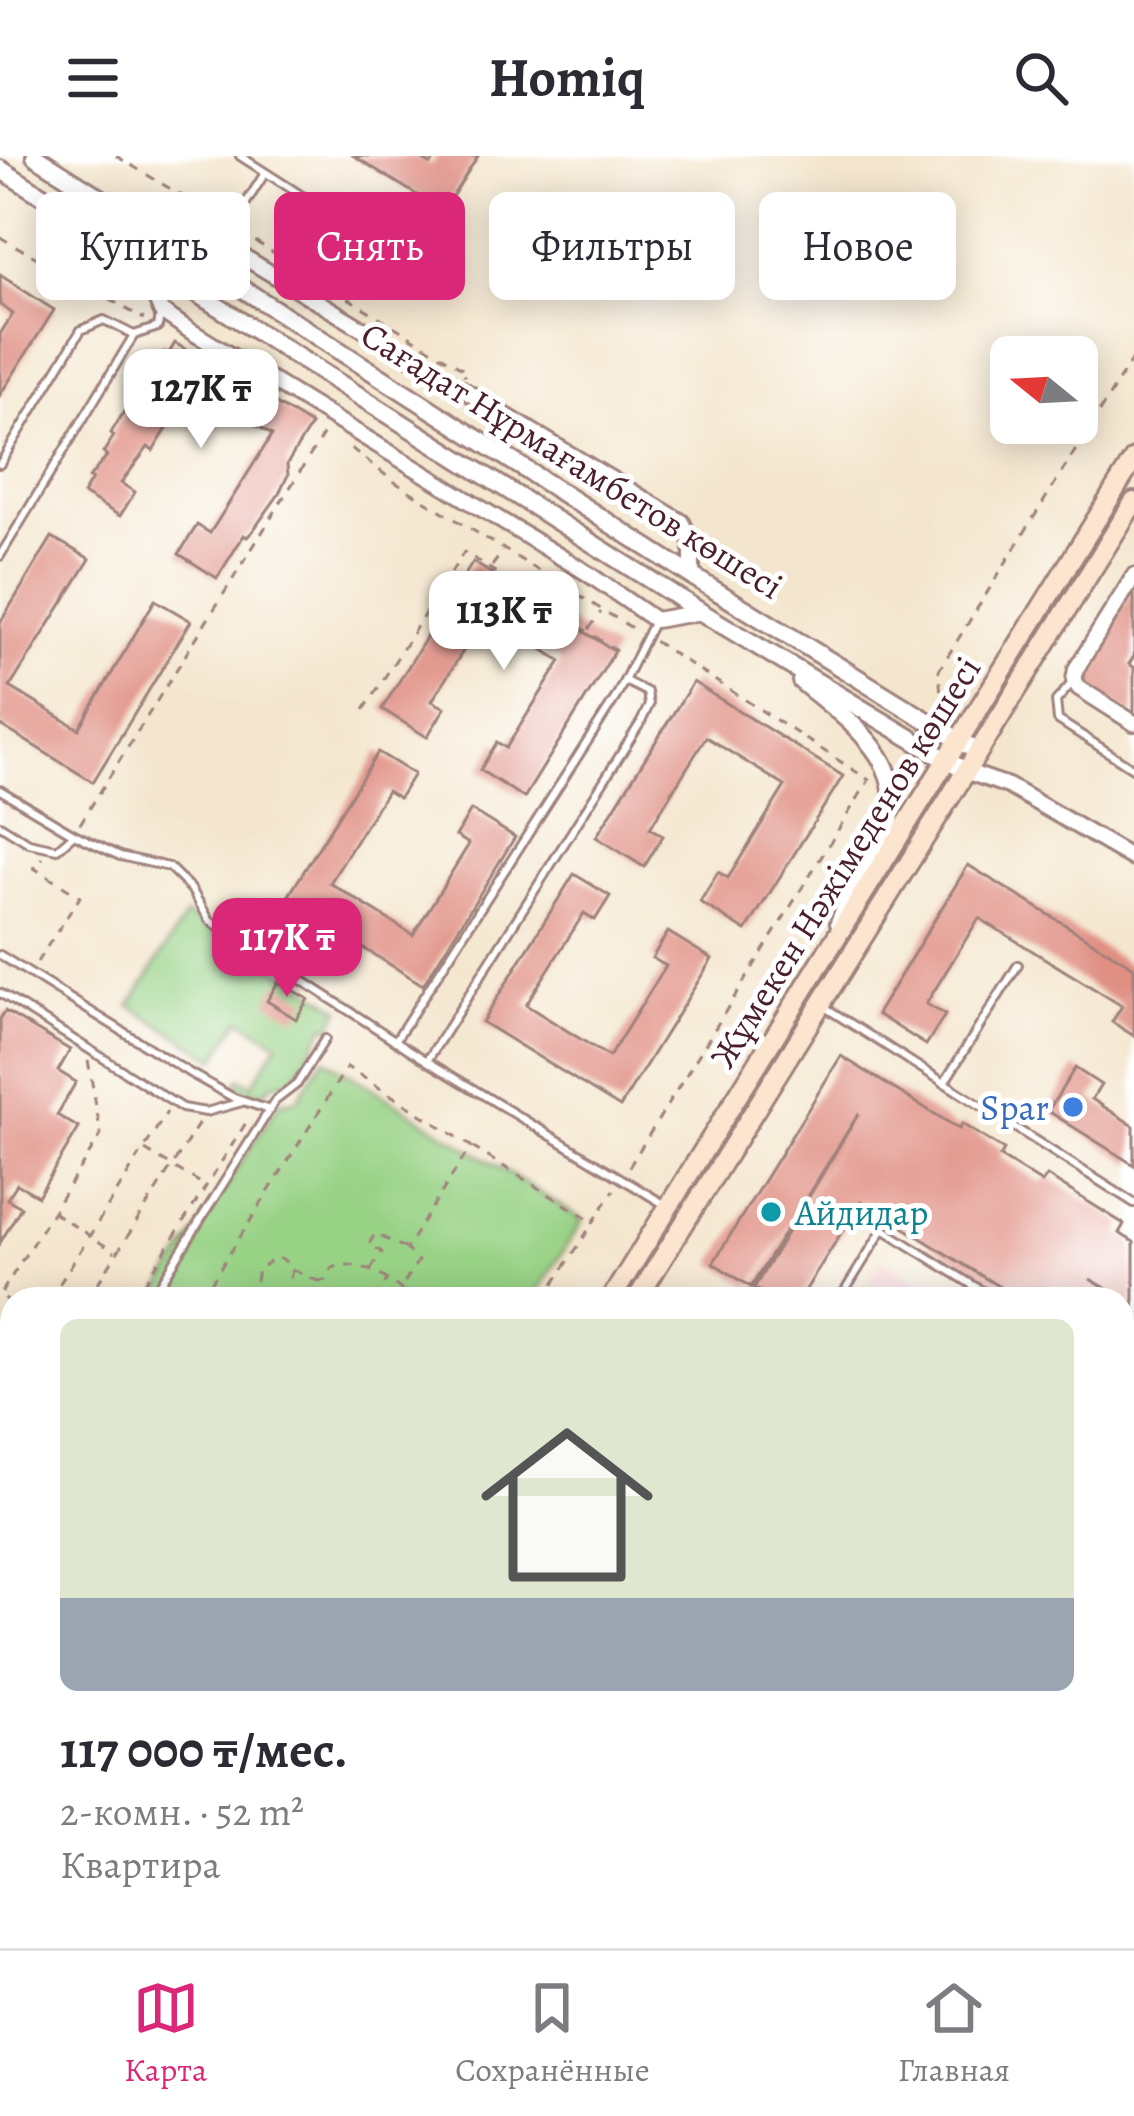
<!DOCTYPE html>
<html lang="ru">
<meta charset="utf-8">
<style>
body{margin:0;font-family:Alegreya,serif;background:#f2f2f3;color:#2b2b33;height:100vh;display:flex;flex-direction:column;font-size:45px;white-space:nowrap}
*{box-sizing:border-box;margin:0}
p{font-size:39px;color:#7c7c81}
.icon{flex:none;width:66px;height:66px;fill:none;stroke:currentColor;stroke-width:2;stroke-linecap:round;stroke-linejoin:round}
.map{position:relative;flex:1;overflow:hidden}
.sheet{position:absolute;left:0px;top:1131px;width:1134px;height:663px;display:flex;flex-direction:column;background:#fff;border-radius:36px 36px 0 0;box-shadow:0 6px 30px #0003}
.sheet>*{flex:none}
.guide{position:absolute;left:36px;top:36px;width:1062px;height:108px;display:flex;gap:24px}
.needle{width:78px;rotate:288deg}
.buttons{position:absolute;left:990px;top:180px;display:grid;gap:24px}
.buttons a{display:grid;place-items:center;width:108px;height:108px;border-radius:18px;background:#fff;box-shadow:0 6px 30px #0003;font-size:60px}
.price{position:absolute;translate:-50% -102px;padding:0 27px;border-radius:24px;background:#fff;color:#222;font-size:39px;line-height:78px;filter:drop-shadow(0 3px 6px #0008)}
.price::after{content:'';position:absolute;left:50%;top:72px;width:36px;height:27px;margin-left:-18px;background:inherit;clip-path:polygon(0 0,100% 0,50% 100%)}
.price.selected{background:#db2777;color:#fff}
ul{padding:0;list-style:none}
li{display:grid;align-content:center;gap:24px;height:636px;padding:0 60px}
li span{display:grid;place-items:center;height:372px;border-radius:18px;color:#555}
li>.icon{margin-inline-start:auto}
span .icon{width:216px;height:216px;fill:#fffc;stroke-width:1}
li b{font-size:51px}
.pill{padding:0 42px;border-radius:18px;background:#fff;box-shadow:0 6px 30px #0003;font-size:42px;line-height:108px}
.pill.selected{background:#db2777;color:#fff}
header{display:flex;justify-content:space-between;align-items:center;height:156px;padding:0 60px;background:#fff;font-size:54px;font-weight:600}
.tabs{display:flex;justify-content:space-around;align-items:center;height:168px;border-top:3px solid #e1e1e2;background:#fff;font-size:33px;color:#7c7c81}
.tabs a{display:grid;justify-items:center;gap:6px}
.tabs .selected{color:#db2777}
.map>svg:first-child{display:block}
.built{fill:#f7cfd1}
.green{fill:#98d285;stroke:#717858;stroke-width:3}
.building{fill:#e08f83}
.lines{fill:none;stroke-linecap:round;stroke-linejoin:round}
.service-casing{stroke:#9f827c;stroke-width:12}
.minor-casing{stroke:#9f827c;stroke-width:20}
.tertiary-casing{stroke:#9f827c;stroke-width:22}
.secondary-casing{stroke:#9f827c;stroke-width:24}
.path{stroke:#9f827c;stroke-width:3;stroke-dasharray:9 9;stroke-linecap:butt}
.service{stroke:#fff;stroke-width:6}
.minor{stroke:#fff;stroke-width:14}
.tertiary{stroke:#fff;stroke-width:16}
.secondary{stroke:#fbe5cf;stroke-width:18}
.tram{stroke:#4a1f2b;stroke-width:3}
.shop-dot{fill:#3f7fe0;stroke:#fff;stroke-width:4.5}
.culture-dot{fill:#0f9aa8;stroke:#fff;stroke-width:4.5}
.labels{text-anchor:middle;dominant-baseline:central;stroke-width:10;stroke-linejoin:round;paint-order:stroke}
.street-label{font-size:36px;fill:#4a1f2b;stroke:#fff}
.shop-label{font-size:36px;fill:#366cbe;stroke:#fff;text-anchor:end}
.culture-label{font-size:36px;fill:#0d838f;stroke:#fff;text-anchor:start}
</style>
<header><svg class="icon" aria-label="menu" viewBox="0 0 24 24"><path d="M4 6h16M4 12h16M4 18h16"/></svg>Homiq<svg class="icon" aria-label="search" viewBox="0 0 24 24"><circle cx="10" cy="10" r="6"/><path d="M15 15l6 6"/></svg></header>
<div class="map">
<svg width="1134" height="1792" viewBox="0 0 1134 1792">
<rect width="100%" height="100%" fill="#fff"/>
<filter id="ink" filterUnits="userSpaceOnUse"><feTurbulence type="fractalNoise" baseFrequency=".00833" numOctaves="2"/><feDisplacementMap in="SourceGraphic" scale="24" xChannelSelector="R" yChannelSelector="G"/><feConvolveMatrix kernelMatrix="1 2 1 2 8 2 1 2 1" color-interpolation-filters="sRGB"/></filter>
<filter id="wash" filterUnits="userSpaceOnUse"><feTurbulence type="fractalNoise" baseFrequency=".004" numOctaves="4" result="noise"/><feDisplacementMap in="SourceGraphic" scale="48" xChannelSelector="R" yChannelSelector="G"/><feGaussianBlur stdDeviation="2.7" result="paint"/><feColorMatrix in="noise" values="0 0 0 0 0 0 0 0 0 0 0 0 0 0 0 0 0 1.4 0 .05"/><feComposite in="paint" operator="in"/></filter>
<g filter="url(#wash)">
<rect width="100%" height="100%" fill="#f4e6ce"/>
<polygon class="built" points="883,1103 949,1143 858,1143"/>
<g class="green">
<polygon points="186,759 256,802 258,810 267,807 341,853 330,871 326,869 293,924 271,929 268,934 247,936 236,929 240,922 252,929 278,887 240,863 216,903 130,850"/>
<polygon points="324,902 583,1064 533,1143 154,1143 280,946 297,944"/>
</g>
<g id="blocks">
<g class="building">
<polygon points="354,0 417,0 431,9 437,0 478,0 443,55"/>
<polygon points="0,119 54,154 0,239 0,178 13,158 0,149"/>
<polygon points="175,187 311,269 287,308 288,319 279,338 252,376 247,381 244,379 217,422 179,398 197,369 210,377 272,279 187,226 168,264 171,266 153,295 148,291 121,327 135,336 120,360 83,338 92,323 89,322 107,300 103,297 114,280 111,277 135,237 138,239 149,219 153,221 164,196 169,197"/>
<polygon points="52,381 90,403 10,531 79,573 155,444 191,465 93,626 0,569 0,467"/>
<polygon points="473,406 615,495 524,642 480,614 497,586 506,592 561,505 486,458 432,545 445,552 427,581 382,553"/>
<polygon points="1134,432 1134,500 1129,508 1134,511 1134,560 1077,525"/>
<polygon points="693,526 843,620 746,775 700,746 718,716 728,722 785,630 706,581 650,672 663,680 644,711 596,681"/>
<polygon points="378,596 414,618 399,642 387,635 330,727 413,779 469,688 456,680 471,654 515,681 423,829 286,744"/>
<polygon points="968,709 1134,811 1134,880 1112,866 1122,850 979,762 926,848 945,859 926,889 877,858"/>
<polygon points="574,718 610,740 595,764 584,757 526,849 609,901 666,810 652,802 668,776 712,803 620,951 482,866"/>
<polygon points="278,826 308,843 296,863 267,845"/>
<polygon points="5,855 70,894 58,915 76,926 57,959 79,972 38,1040 17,1028 7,1043 21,1051 0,1087 0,863"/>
<polygon points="841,900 959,973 962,968 1004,994 1000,1001 1042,1027 1047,1020 1124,1068 1119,1077 1134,1086 1134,1148 1090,1123 1134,1150 1122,1170 1122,1143 1019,1143 861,1045 800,1143 772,1143 754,1132 859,957 751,1131 713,1107"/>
<polygon points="1075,912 1101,929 1092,943 1134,970 1134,1009 1048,955"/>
<polygon points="1122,1450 1134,1457 1134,1482 1122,1501"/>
<polygon points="0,1472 12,1479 12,1554 0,1547"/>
<polygon points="286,1782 407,1782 423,1792 280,1792"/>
<polygon points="646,1782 701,1782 694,1792 640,1792"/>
<polygon points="903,1782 970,1782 964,1792 897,1792"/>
<polygon points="1084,1782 1121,1782 1115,1792 1077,1792"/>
</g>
</g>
</g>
<g filter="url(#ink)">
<use href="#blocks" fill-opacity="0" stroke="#9f827c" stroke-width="3"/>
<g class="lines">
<defs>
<g id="service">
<polyline points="240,0 412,110"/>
<polyline points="227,90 224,82 265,17"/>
<polyline points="0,308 81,174 104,164 134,179 158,171 160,158"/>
<polyline points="0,400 134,179"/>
<polyline points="1072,527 1056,545 1058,564 1134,613"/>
<polyline points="0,634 74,678 120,700 169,711 191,733 210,765 427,905 667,1050"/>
<polyline points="0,669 29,687 57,693 74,678"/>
<polyline points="0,799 188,916 234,942 270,954"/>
<polyline points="0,837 182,952 206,956 242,946"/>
<polyline points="823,850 1134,1047"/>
<polyline points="395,885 616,541 654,465"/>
<polyline points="427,905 641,566 649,549 647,536 625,525"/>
<polyline points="944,927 1018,809"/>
<polyline points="649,1130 670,1143"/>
<polyline points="151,1143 275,945 297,928 325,883"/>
<polyline points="840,1143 883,1073 995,1143"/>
<polyline points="1122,1219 1134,1203"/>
<polyline points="0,1223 12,1230"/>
<polyline points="1122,1230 1126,1252 1122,1264"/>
<polyline points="0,1382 12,1363"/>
<polyline points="0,1401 12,1408"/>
<polyline points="1122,1406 1134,1413"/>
<polyline points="0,1469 12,1476"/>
<polyline points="1122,1569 1134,1548"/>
<polyline points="0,1646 12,1654"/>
<polyline points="0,1715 12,1697"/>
<polyline points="513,1782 529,1792"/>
<polyline points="0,1789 5,1792"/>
<polyline points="98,1792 105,1782"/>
<polyline points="624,1792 630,1782"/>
<polyline points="997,1792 1004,1782"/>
</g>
<g id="minor">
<polyline points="190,101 229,92 682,366 692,386 692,420"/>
<polyline points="139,102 161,155 189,174 587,417 655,464 701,456"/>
<polyline points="1134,420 1076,513 1074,524 1079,532 1134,567"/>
<polyline points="965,615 1008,630 1134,703"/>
</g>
<g id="tertiary">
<polyline points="35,0 692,420 978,596"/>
<polyline points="0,13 701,456 965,615"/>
<path d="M801 525C849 565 920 611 882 684 867 712 850 737 839 767"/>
</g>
<g id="secondary">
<polyline points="611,1143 1134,303"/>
<polyline points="637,1143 1134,346"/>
<polyline points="205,1792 211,1782"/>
<polyline points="231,1792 238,1782"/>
</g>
</defs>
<use href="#service" class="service-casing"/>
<use href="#minor" class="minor-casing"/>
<use href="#tertiary" class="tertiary-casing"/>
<use href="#secondary" class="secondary-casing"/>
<g class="path">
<polyline points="116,0 222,64"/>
<polyline points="240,76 467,215 464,220"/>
<polyline points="0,81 144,163"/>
<polyline points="351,292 393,325 635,474"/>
<polyline points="492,410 503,395"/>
<polyline points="589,473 601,456"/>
<polyline points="942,552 939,514 1134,200"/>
<polyline points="364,554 464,396 622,498"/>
<polyline points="80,668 326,274"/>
<polyline points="37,806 80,741 34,712 43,702"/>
<polyline points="472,991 592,1065"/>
<polyline points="145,994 204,1029"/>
<polyline points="629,1011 869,624 654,485"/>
<polyline points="53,1056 115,1096"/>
<polyline points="371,1113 382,1096 369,1088 375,1078 405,1092"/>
<polyline points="293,1114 318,1125 317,1132 304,1143"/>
<path d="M318 1125 326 1124 331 1113C355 1099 393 1124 411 1143"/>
<polyline points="50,1143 167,956"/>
<polyline points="88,1143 199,967"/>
<polyline points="135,1143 249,962"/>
<polyline points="201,1143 347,911 471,990 406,1093 418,1105 401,1132"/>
<polyline points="216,1143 226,1135 247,1143"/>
<polyline points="253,1143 258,1113 276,1102 284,1104 292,1114 288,1132 293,1143"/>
<polyline points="375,1143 387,1124"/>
<polyline points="544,1143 614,1034"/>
<polyline points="12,1147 0,1139 101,979 88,904"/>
<polyline points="4,1215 12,1203"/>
<polyline points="0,1267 12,1256"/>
<polyline points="0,1357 12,1338"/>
</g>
<use href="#service" class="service"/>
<use href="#minor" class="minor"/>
<use href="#tertiary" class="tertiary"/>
<use href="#secondary" class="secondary"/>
<g class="tram">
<polyline points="1122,1708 1134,1689"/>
<polyline points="1122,1744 1134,1723"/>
<polyline points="1068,1792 1075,1782"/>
<polyline points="1092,1792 1098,1782"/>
</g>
</g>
</g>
<circle class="shop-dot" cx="1073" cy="951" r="12"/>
<circle class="culture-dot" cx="771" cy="1056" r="12"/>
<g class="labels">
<g class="street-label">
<text transform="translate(572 304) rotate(32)">Сағадат Нұрмағамбетов көшесі</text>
<text transform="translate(845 706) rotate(-58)">Жұмекен Нәжімеденов көшесі</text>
</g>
<g class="shop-label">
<text x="1049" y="951">Spar</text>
</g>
<g class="culture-label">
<text x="795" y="1056">Айдидар</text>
</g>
</g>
</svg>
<div class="buttons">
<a><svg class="needle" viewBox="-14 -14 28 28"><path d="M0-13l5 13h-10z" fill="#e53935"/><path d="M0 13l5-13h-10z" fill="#7c7c81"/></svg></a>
</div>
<b class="price" style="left:201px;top:295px">127K ₸</b>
<b class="price" style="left:504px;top:517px">113K ₸</b>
<b class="price selected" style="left:287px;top:844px">117K ₸</b>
<div class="guide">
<a class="pill">Купить</a>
<a class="pill selected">Снять</a>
<a class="pill">Фильтры</a>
<a class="pill">Новое</a>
</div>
<section class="sheet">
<ul>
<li><span style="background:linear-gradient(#dfe7d0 75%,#9aa5b1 0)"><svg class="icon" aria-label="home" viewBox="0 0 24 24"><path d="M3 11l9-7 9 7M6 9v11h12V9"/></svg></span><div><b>117 000 ₸/мес.</b><p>2-комн. · 52 m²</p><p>Квартира</p></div></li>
</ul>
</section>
</div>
<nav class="tabs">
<a class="selected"><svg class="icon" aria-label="map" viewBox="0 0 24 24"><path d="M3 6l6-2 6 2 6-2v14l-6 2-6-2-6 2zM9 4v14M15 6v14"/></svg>Карта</a>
<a><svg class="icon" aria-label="saved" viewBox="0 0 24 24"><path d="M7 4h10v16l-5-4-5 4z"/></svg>Сохранённые</a>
<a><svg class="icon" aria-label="home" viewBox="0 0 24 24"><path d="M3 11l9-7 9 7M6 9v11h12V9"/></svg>Главная</a>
</nav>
